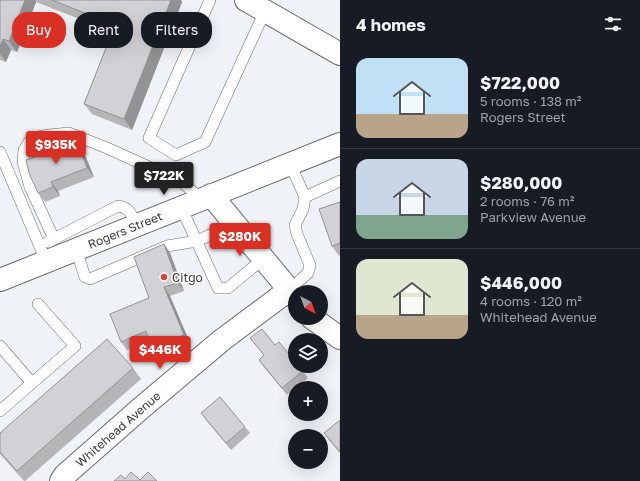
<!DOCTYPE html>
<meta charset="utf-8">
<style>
body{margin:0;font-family:"Golos Text",sans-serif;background:#20242c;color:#f1f3f6;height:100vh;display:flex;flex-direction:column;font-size:15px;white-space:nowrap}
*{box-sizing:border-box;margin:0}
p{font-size:13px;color:#9ea1a6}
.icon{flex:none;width:22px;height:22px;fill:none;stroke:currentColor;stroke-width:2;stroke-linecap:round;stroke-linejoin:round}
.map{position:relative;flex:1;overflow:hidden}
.panel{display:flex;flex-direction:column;background:#171b24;width:300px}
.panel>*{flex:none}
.banner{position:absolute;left:12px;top:12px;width:268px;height:36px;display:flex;gap:8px}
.needle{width:26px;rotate:139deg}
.tools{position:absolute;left:288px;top:285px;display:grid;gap:8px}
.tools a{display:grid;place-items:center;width:40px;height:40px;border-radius:50%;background:#171b24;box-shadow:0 4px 16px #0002;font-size:20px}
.price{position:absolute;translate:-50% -34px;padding:0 9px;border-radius:4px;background:#d93025;color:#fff;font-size:13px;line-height:26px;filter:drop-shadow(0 1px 2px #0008)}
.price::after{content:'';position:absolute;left:50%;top:24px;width:12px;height:9px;margin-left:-6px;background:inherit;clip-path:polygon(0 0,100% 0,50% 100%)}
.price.active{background:#222;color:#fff}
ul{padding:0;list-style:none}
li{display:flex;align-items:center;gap:12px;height:100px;padding:0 16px}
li+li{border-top:1px solid #363941}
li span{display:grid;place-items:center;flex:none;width:112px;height:80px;border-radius:12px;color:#555}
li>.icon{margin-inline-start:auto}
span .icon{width:48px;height:48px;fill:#fffc;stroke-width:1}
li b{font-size:17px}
h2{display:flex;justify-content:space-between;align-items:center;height:48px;padding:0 16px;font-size:17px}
.tag{padding:0 14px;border-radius:16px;background:#171b24;box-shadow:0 4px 16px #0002;font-size:14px;line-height:36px}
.tag.active{background:#d93025;color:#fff}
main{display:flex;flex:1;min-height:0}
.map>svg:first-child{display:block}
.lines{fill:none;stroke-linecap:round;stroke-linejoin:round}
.lane-casing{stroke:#6a6c6f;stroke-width:12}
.street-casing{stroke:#6a6c6f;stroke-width:24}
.secondary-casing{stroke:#6a6c6f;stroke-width:24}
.lane{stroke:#fff;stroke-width:11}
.street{stroke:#fff;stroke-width:22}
.secondary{stroke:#fff;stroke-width:22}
.wall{fill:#b5b5b8}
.shaded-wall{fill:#939396}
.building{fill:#d2d2d6;stroke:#939396}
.poi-dot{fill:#d5473e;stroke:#fff;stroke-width:1.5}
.labels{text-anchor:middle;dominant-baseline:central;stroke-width:3;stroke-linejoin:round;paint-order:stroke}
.street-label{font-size:12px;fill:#38393a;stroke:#fff}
.poi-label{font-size:12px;fill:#38393a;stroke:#fff;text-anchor:start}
</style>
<main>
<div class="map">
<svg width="340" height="481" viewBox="0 0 340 481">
<rect width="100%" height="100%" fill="#eff2f6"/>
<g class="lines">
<defs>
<g id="lane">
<polyline points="210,0 149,138 176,155 205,142 265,11"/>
<polyline points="0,152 46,261"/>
<polyline points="290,164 305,197 340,181"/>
<polyline points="181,207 218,288 228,288 263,259"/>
<polyline points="54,239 30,187 23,162 24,150 29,142 38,137 49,135 69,133 107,148 182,182 201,199"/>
<path d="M48 242 118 206C130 207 132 216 136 225"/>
<polyline points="76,249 85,277 90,279 167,246 197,241 234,224"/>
<polyline points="289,290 308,273 310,265 297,234 295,225 303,209 305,197"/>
<polyline points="0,346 32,383 75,346 38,304"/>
<polyline points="0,411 32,383"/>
</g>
<g id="street">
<polyline points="246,0 340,54"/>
<polyline points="211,195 295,297"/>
<polyline points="312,318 340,338"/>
<polyline points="61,481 65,475 140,409 222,340 289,290"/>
</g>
<polyline id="secondary" points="0,280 340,144"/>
</defs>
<use href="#lane" class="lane-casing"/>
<use href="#street" class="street-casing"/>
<use href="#secondary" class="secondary-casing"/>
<use href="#lane" class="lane"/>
<use href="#street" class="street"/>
<use href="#secondary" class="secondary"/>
</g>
<g class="wall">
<polygon points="0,0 181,0 182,2 132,130 92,114 84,104 113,32 36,2 17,52 11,50 6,62 0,60"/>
<polygon points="82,148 94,177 58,191 60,196 45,202 38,193"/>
<polygon points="340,202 340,255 339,256 332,246"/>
<polygon points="164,244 170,253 184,291 170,296 190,343 158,356 152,348 150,341 127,350 121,342 149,298"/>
<polygon points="250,338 275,345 303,371 308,378 287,395 263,366 259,360 264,355"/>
<polygon points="133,368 141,379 25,481 24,481 0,454 0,433"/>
<polygon points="201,413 245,427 250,433 231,450 206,420"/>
<polygon points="340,420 340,453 329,440 324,433"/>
</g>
<g class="shaded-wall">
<polygon points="25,0 35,0 36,2 17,52 9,41"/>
<polygon points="171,0 181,0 182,2 132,130 124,119"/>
<polygon points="3,39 11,50 6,62 0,54 0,47"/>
<polygon points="76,139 82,148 94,177 87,168"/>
<polygon points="51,182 58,191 60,196 53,187"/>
<polygon points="164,244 170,253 184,291 178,283"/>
<polygon points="164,287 170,296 190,343 184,335"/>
</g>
<g class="building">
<polygon points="0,0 25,0 9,41 3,39 0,47"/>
<polygon points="52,0 171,0 124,119 84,104 115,25"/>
<polygon points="76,139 87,168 51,182 53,187 38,193 29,173 26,160 48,152 47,150"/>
<polygon points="340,202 340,243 332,246 319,209"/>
<polygon points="164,244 178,283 164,287 184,335 152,348 146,331 121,342 110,314 149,298 134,257"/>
<polygon points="262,329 275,345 279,342 295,361 295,366 299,366 303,371 282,388 259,360 264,355 250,338"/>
<polygon points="107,339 133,368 17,471 0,452 0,433"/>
<polygon points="220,397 245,427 226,443 201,413"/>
<polygon points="340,420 340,452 324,433"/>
<polygon points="131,472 140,480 148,472 157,481 114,481 121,475 125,479"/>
</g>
<circle class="poi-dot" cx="164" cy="277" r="4"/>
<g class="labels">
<g class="street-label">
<text transform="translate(125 230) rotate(-22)">Rogers Street</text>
<text transform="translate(118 429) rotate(-41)">Whitehead Avenue</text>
</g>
<g class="poi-label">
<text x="172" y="277">Citgo</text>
</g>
</g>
</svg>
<div class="tools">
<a><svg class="needle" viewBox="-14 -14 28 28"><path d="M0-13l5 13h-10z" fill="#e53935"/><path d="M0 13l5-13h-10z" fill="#9ea1a6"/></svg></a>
<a><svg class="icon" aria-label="layers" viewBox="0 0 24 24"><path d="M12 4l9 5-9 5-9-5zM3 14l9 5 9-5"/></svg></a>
<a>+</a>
<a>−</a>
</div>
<b class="price" style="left:56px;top:165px">$935K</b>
<b class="price active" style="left:164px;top:196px">$722K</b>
<b class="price" style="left:240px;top:257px">$280K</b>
<b class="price" style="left:160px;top:370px">$446K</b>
<div class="banner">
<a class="tag active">Buy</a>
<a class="tag">Rent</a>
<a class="tag">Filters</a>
</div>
</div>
<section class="panel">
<h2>4 homes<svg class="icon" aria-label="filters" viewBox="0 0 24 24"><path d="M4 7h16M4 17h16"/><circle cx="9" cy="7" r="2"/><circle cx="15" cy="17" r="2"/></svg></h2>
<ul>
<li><span style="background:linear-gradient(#bfe0f5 70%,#b9a48a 0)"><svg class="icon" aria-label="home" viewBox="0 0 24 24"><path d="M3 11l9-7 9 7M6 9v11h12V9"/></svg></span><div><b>$722,000</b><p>5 rooms · 138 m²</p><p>Rogers Street</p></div></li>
<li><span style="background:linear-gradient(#c9d6e8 70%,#7fa58c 0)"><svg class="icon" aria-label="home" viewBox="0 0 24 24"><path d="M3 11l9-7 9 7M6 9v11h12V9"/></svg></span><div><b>$280,000</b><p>2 rooms · 76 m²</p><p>Parkview Avenue</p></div></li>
<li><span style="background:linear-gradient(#dfe7d0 70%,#b9a48a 0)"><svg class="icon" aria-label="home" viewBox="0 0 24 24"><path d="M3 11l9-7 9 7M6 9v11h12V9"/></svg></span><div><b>$446,000</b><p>4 rooms · 120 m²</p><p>Whitehead Avenue</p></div></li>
</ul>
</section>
</main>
